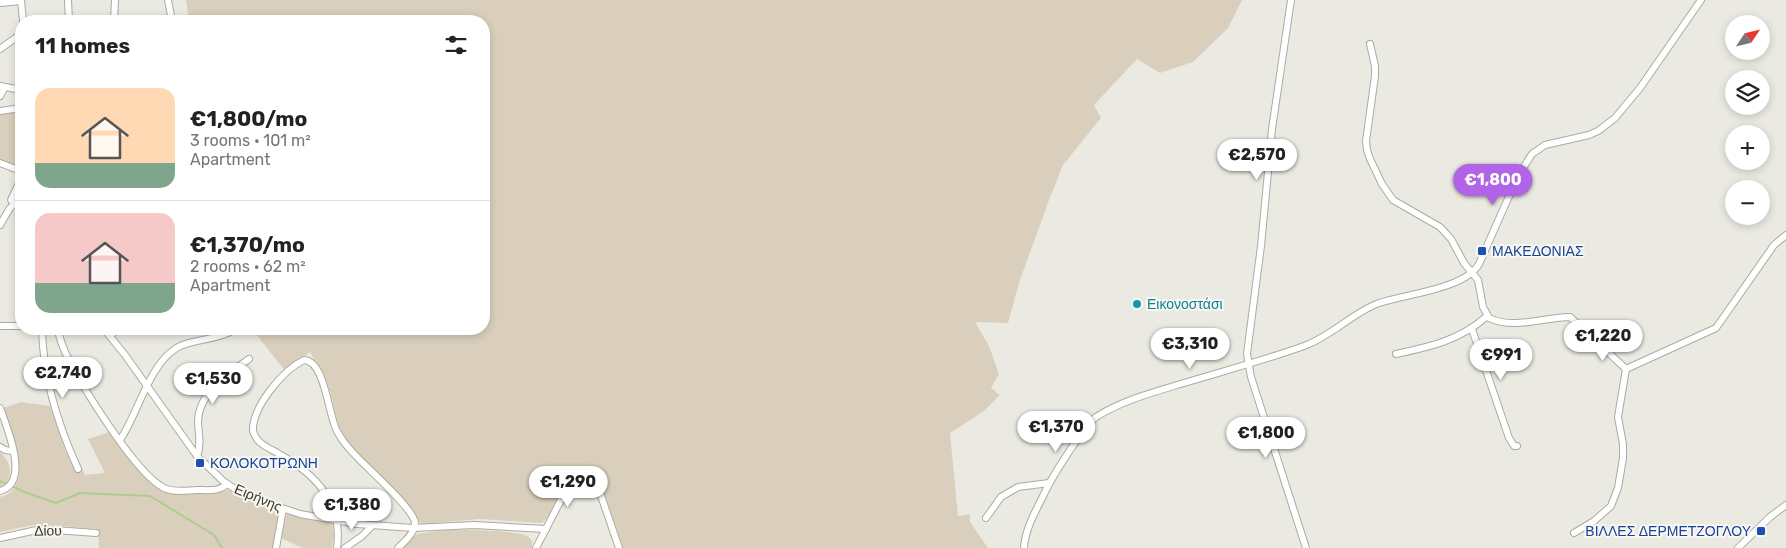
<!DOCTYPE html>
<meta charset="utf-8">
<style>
body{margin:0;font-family:Rubik,sans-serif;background:#f6f6f6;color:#222;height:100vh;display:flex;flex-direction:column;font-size:19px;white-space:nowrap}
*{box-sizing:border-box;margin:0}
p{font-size:16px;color:#767676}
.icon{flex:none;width:28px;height:28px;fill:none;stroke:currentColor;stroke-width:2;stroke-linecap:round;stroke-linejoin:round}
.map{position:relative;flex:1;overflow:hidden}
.sheet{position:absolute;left:15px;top:15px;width:475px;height:320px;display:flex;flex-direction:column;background:#fff;border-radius:20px;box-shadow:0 2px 8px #0003}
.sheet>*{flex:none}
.needle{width:32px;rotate:55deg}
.buttons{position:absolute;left:1725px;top:15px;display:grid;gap:10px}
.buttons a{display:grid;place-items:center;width:45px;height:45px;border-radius:50%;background:#fff;box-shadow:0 2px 8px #0003;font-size:25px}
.price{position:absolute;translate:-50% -42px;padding:0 11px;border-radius:18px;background:#fff;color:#222;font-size:16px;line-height:32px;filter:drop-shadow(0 1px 2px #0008)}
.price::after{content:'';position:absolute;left:50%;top:30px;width:15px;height:11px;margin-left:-8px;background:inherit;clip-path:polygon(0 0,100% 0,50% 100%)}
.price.on{background:#b164e7;color:#fff}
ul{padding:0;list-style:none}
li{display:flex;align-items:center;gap:15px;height:125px;padding:0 20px}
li+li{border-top:1px solid #e0e0e0}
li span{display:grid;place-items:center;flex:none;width:140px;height:100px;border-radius:15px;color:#555}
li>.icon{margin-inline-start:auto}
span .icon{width:60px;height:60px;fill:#fffc;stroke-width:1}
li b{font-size:21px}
h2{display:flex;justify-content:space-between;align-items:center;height:60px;padding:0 20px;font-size:21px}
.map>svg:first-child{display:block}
.green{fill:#dacfbc}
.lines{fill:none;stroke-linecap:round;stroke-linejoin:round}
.stream{stroke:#adcc8e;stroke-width:2}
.minor-casing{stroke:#abab9d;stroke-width:8}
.minor{stroke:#fff;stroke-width:6}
.transit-dot{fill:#1a4fb4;stroke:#f8f7f2;stroke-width:2}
.culture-dot{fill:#0f9aa8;stroke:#f8f7f2;stroke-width:2}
.labels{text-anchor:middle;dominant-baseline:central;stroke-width:4;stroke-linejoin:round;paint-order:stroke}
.transit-label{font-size:14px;fill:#164399;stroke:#f8f7f2;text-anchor:start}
.culture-label{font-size:14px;fill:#0d838f;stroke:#f8f7f2;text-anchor:start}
.street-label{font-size:14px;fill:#383a23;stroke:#f8f7f2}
</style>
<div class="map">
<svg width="1786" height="548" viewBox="0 0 1786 548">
<rect width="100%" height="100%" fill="#ebeae2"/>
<g class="green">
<path d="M186 0H1242L1228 28 1193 62 1160 73 1137 59 1094 105 1101 118 1063 165 1049 200 1020 280 1008 323 975 322 989 346 999 374 991 388 1000 395 984 411 950 433 958 516 970 514V522L988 548H623L601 483 597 477H565C558 492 556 512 542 523L480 519 421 524C400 492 366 470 345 437 334 420 335 404 328 386 323 375 316 363 310 352L286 372 252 329H484V21H189Z"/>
<polygon points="21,110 21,168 0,160 0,115"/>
<path d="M21 402 50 406 66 452 76 472 82 469 85 475 105 473 88 439 109 432 141 473 153 485 162 490 216 492 229 490 254 503 280 511 273 548H99L98 529 51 525H33L0 532V497C37 488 11 431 3 408Z"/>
<path d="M0 452C9 460 13 471 7 483L0 487Z"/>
<polygon points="287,513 332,525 334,533 332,548 302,548 281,538"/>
<path d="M446 530C463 530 518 529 530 538L532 541V548H403L417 534Z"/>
</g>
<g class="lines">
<polyline class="stream" points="0,481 27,493 56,503 80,493 150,496 214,535 222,548"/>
<defs>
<g id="minor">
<polyline points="21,0 23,21"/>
<polyline points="68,0 69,21"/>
<polyline points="168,0 172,21"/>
<polyline points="1291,0 1272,129 1261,246 1247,354 1251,377 1306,548"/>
<polyline points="0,3 21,1"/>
<polyline points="114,21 115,0"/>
<path d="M1370 44 1375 66V76L1366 141 1367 150 1370 159 1382 184 1393 200 1440 227 1451 239 1464 263 1478 280 1483 307 1489 318C1514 330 1544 317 1570 317L1626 369 1618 417 1623 444V458L1618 488 1611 506 1594 521 1574 533"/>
<polyline points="0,49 21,34"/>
<polyline points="0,86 21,90"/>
<polyline points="0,96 5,87"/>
<polyline points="0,111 21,108"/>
<polyline points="0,163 21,171"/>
<polyline points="14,204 11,200 21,179"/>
<polyline points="0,225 10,208 21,199"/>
<polyline points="0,326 21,326"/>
<path d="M42 329C43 378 58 425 78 469"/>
<path d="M57 329C60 337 62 346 66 354 81 385 135 473 164 488 174 493 188 490 198 490 208 490 219 492 227 484"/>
<polyline points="104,329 125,355 197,456 223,481 246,496 300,514 357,524 413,528 474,525 546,529"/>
<polyline points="1472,329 1509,438 1514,446 1517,446"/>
<polyline points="110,336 118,329"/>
<path d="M1396 354C1429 347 1461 340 1487 316"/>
<polyline points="1626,369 1716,328 1774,245 1786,235"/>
<path d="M0 408C7 428 31 483 0 491"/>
<path d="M120 440C138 414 148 367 175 349 189 339 216 341 234 330"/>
<polyline points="0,447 5,450 13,451"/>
<path d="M197 456C202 444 198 432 198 421 199 392 228 374 249 359"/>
<polyline points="986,518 1001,497 1018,487 1049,483"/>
<polyline points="0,538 41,529 96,533"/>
<polyline points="276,548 283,509"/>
<path d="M337 548C343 504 317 475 281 455 270 448 257 445 253 431 252 407 283 370 304 360 326 361 328 418 338 433 343 442 350 450 357 457 368 469 414 509 415 523 415 533 404 542 398 548"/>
<polyline points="345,548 362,536 372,526"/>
<polyline points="536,548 562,498 567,480 592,481 597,484 619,548"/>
<path d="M1024 548C1025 528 1037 509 1045 492 1052 477 1084 426 1096 417 1123 400 1154 392 1184 383 1224 371 1265 360 1304 346 1332 336 1352 313 1379 303 1406 294 1465 289 1479 264L1518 176 1532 154 1545 145 1589 135 1598 131 1615 118 1640 88 1701 0"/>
<polyline points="1738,548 1770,517 1786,505"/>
</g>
</defs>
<use href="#minor" class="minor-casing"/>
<use href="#minor" class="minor"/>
</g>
<g class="transit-dot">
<rect x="1477" y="246" width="10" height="10" rx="2.5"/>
<rect x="195" y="458" width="10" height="10" rx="2.5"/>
<rect x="1756" y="526" width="10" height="10" rx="2.5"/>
</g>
<circle class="culture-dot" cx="1137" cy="304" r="5"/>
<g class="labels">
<g class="transit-label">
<text x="1492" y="251">ΜΑΚΕΔΟΝΙΑΣ</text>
<text x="210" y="463">ΚΟΛΟΚΟΤΡΩΝΗ</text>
<text x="1751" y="531" text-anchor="end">ΒΙΛΛΕΣ ΔΕΡΜΕΤΖΟΓΛΟΥ</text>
</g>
<g class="culture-label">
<text x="1147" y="304">Εικονοστάσι</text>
</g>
<g class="street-label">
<text transform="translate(258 498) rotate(23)">Ειρήνης</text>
<text transform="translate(48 531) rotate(-1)">Δίου</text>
</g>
</g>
</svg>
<div class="buttons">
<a><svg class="needle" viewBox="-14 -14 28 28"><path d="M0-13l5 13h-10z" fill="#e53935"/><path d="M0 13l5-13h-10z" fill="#767676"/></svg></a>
<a><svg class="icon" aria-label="layers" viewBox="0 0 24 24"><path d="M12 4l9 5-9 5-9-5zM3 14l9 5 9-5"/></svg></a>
<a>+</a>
<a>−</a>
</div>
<b class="price" style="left:1257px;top:181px">€2,570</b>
<b class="price on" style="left:1493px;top:206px">€1,800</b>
<b class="price" style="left:1603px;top:362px">€1,220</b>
<b class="price" style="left:1190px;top:370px">€3,310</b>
<b class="price" style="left:1501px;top:381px">€991</b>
<b class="price" style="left:63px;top:399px">€2,740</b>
<b class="price" style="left:213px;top:405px">€1,530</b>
<b class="price" style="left:1056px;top:453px">€1,370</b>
<b class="price" style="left:1266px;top:459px">€1,800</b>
<b class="price" style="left:568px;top:508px">€1,290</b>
<b class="price" style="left:352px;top:531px">€1,380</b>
<section class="sheet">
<h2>11 homes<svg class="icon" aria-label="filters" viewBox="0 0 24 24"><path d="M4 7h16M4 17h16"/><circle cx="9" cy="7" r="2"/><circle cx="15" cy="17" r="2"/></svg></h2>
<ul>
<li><span style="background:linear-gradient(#ffd9b3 75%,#7fa58c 0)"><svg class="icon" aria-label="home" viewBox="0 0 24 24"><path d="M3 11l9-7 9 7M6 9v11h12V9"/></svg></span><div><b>€1,800/mo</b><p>3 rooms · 101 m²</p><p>Apartment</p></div></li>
<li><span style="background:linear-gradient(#f6c9c9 70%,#7fa58c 0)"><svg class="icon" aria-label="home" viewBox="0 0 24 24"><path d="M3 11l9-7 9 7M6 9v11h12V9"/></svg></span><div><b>€1,370/mo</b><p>2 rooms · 62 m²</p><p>Apartment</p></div></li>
</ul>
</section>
</div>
